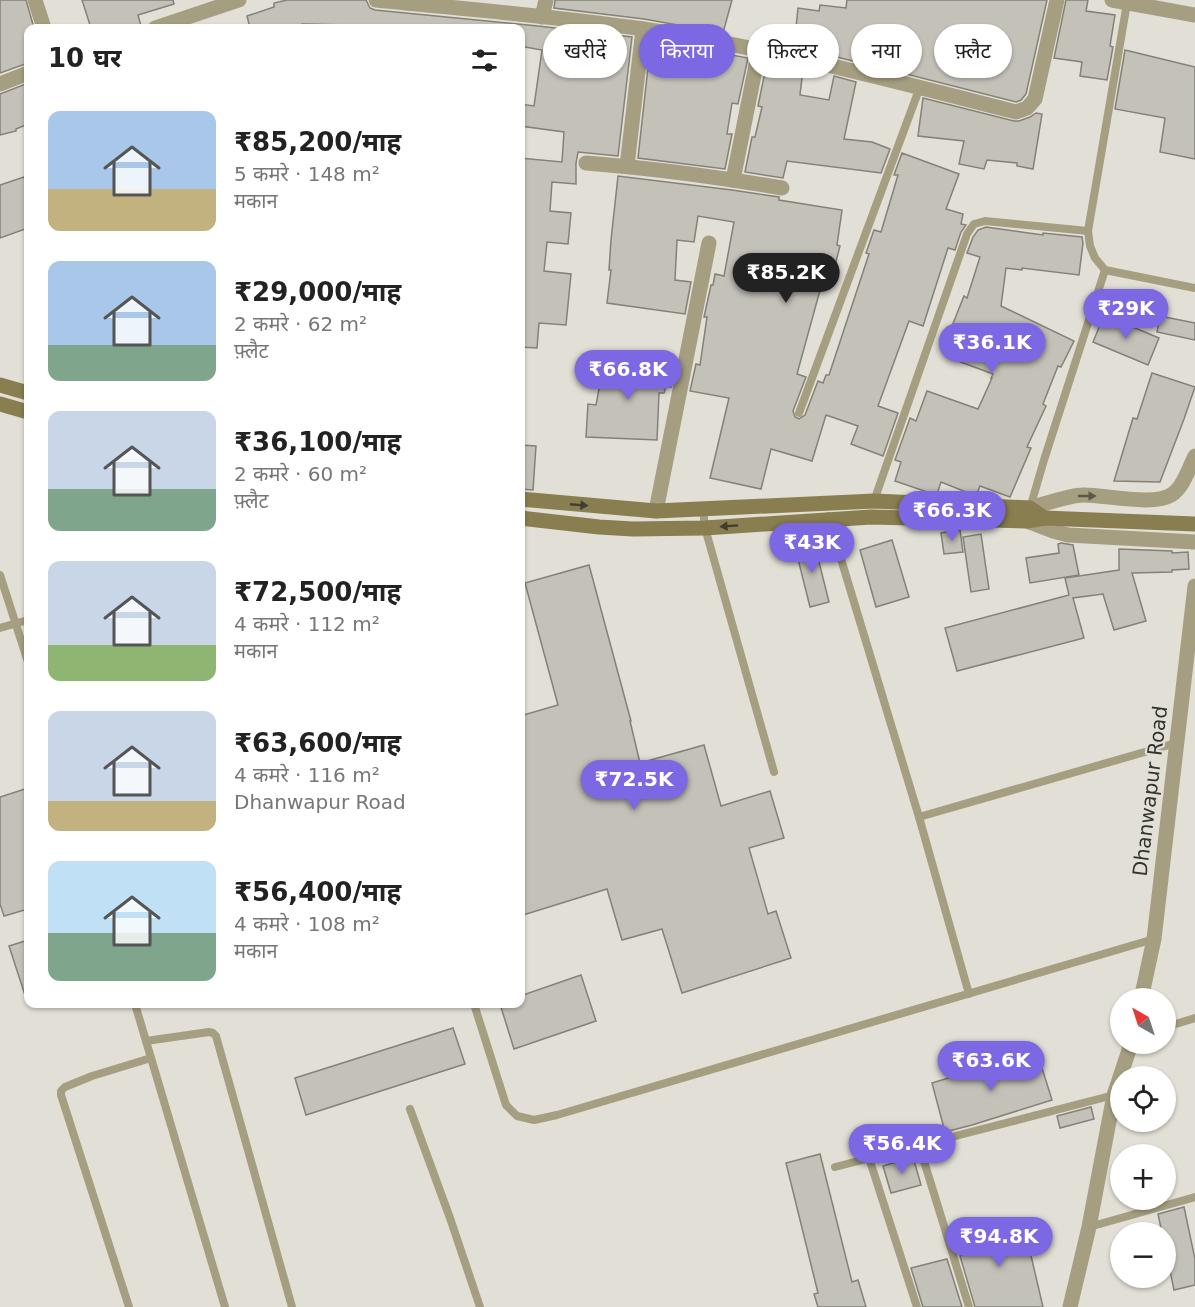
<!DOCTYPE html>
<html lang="hi">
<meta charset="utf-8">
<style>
body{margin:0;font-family:"DejaVu Sans","Noto Sans Devanagari",sans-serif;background:#f6f6f6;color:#222;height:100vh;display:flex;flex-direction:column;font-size:22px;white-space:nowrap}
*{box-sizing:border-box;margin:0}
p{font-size:20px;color:#767676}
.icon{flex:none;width:33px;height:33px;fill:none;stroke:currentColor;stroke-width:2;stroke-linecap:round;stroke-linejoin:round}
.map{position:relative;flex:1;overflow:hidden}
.sheet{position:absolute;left:24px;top:24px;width:501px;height:984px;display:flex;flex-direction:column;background:#fff;border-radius:12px;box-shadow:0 2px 4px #0004}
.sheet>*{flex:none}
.banner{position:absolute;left:543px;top:24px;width:561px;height:54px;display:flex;gap:12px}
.needle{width:39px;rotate:321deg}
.tools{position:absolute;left:1110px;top:988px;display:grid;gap:12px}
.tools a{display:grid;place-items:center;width:66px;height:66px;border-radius:50%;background:#fff;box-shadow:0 2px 4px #0004;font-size:30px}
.price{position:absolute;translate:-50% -51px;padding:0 14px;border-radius:21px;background:#7c68e3;color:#fff;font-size:20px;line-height:39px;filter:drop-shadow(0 2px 3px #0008)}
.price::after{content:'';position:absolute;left:50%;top:36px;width:18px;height:14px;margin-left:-9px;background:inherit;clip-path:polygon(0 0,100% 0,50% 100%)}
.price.active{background:#222;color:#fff}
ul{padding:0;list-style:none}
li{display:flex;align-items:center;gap:18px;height:150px;padding:0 24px}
li span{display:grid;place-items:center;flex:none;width:168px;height:120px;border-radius:12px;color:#555}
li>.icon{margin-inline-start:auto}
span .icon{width:72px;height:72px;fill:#fffc;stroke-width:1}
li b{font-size:26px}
h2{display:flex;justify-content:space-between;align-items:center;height:72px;padding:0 24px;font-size:26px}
.pill{padding:0 21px;border-radius:27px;background:#fff;box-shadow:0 2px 4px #0004;font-size:21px;line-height:54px}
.pill.active{background:#7c68e3;color:#fff}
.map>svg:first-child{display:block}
.building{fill:#c3c1b8;stroke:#838178;stroke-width:1.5}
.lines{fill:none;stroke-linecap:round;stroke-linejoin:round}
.lane{stroke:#a59e80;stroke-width:8}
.street{stroke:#a59e80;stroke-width:15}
.secondary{stroke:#897e50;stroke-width:15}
.oneway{fill:#5b584b}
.oneway2{fill:#403e34}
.labels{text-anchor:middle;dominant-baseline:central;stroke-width:4.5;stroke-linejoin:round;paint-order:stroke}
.street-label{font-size:20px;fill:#33332f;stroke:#e2dfd6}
</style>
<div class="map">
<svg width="1195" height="1307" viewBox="0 0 1195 1307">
<rect width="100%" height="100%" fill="#e2dfd6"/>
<g class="building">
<polygon points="0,0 26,0 34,28 28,28 28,63 0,73"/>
<polygon points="82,0 173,0 174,4 138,15 141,26 133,28 91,28"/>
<polygon points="287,0 366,0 370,8 375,10 538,26 632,37 618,156 578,152 576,163 576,184 552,182 550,211 571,213 568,244 547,242 544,271 571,274 566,325 539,323 537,348 520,347 520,158 562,162 564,132 520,126 520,104 534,106 542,50 520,46 520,28 349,28 350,25 302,24 303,28 250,28 247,16 274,7 274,3"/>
<polygon points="555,0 732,0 723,33 644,19 554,8"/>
<polygon points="847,0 1047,0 1026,94 1021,100 1016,102 902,73 904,57 867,52 865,64 837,57 838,56 794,47 798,8 819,11 820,5 846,8"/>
<polygon points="1066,0 1088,0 1086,11 1115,15 1110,46 1113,47 1107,80 1080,76 1082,62 1054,58"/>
<polygon points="651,40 748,58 738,104 732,103 727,134 732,134 725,169 638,158"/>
<polygon points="1125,50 1195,67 1195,159 1160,152 1165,118 1115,109"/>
<polygon points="767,62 803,69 800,95 829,100 834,76 856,82 844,139 872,142 890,149 881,173 787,161 783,178 745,172 752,137 755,137 762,107 758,106"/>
<polygon points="28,83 28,124 16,129 16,131 0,135 0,94"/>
<polygon points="923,98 1014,121 1019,121 1030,117 1036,113 1042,114 1033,169 1017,166 1017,163 987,160 984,169 959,164 964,141 918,136"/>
<polygon points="902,153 959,174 946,209 963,214 961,224 966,225 961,232 955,250 948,248 923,326 909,321 878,406 898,413 883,456 851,444 858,426 826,415 812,461 771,449 761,489 710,478 729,398 690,391 696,364 700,365 707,317 704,317 711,285 713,285 715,274 724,276 734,222 698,216 694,242 677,240 675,280 691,282 685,314 607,303 611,270 609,270 611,240 618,176 732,190 779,197 779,200 842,210 837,245 840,246 830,285 822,283 797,374 806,377 793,411 795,417 799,419 805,415 818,381 823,383 826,375 829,375 869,254 866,253 874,230 881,232 898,175 894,175"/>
<polygon points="24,177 28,189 28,228 0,238 0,185"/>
<polygon points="986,227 1043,235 1043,233 1082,237 1083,243 1079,275 1022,268 1022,270 1006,268 1001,306 1074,341 1061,367 1058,366 1043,404 1046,406 1027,447 1031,448 1010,497 980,486 976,496 941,482 937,494 933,494 895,481 901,462 895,460 910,418 916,421 927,391 978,409 992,378 991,378 993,374 947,357 958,328 952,326 964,296 967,298 980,257 967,253 973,237 978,230"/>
<polygon points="1104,315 1159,338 1148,365 1093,342"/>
<polygon points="1160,316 1195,323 1195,340 1157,332"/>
<polygon points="605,357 674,369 671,387 666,386 664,393 659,393 657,440 586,437 588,404 596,405"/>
<polygon points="1152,373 1195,387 1184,419 1160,482 1114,481 1133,418 1137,419"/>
<polygon points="520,445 536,446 533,490 520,489"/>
<polygon points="960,530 963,552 944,554 941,533"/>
<polygon points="981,534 989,589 971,592 963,537"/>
<polygon points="892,540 909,597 876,607 860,550"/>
<polygon points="814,542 829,602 810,607 795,547"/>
<polygon points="1061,543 1073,545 1079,575 1030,583 1026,558 1059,553 1058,544"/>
<polygon points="1119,549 1172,551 1172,553 1188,552 1189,569 1172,570 1172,572 1132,573 1146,621 1114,630 1103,594 1073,598 1084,638 957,671 945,628 1069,595 1065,578 1119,570"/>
<polygon points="589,565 631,721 630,721 640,763 704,745 721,806 770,791 784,838 749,848 768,914 776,911 791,958 682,993 662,929 622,940 607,889 520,916 520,716 558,705 525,583"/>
<polygon points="28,788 28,909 4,916 0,904 0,797"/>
<polygon points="28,940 28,995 25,995 9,946"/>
<polygon points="581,975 596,1021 514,1049 500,1004 520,1004 520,996"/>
<polygon points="453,1028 465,1064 306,1115 295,1078"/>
<polygon points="1037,1052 1052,1100 972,1125 945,1132 932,1083 958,1075 958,1076"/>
<polygon points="1091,1107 1094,1119 1060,1128 1057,1116"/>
<polygon points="820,1154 852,1282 858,1280 866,1307 818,1307 814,1294 818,1293 786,1163"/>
<polygon points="913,1157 921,1185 891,1193 883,1166"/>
<polygon points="1184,1207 1195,1259 1195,1285 1174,1290 1166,1251 1166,1233 1162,1233 1158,1214"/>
<polygon points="993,1222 997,1236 1025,1230 1043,1307 975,1307 960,1256 963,1255 963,1253 958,1230"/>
<polygon points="947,1259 962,1307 923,1307 911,1268"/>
</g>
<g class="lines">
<g class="lane">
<polyline points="1127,3 1088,231 1090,246 1095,258 1105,270 1195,288"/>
<polyline points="799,413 920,87"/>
<polyline points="874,501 967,234 974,224 985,221 1088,231"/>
<polyline points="1030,508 1044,460 1105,270"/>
<polyline points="703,509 705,528 774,772"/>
<polyline points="828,516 919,817 969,994"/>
<polyline points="0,575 28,662"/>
<polyline points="0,628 28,620"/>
<polyline points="919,817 1176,743"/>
<polyline points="135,1004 225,1307"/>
<polyline points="474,1004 506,1105 517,1116 534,1120 557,1115 1154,939"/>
<polyline points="1166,1027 1195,1018"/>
<polyline points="146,1041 209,1032 213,1033 216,1036 292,1307"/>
<polyline points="410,1109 450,1218 480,1307"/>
<polyline points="919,1145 969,1307"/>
<polyline points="869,1158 917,1307"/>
<polyline points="835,1167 1114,1095"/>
<polyline points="1089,1227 1195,1197"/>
<polyline points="129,1307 61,1095 61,1091 65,1087 92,1076 151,1058"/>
</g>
<g class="street">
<polyline points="35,0 44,28"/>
<path d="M376 0C464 9 554 16 643 29 769 48 892 80 1016 112L1027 108 1035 99 1057 0"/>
<polyline points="1112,0 1195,15"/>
<polyline points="542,17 546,0"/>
<polyline points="155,28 239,0"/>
<polyline points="0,84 28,73"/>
<path d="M586 163C652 168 717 177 782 188"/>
<polyline points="627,166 643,29"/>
<polyline points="733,180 759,50"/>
<path d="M1030 508C1045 504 1069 495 1084 495 1106 495 1154 506 1171 495 1183 488 1189 468 1195 456"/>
<polyline points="656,511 709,243"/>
<polyline points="1027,521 1053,531 1068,535 1195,542"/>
<polyline points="1141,999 1154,939 1195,586"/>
<polyline points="1070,1307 1089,1227 1114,1095 1131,1044"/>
</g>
<g class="secondary">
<polyline points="0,385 28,393"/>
<polyline points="0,404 28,412"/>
<polyline points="520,499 656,511 874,501 1030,508 1044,518"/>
<polyline points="520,518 599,527 633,529 705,528 871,517 1027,521 1044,518 1195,524"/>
</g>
</g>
<defs><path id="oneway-solid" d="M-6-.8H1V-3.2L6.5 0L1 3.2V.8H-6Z" transform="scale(1.5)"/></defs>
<use class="oneway" href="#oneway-solid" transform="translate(1087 496)"/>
<g class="oneway2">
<use href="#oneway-solid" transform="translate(579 505) rotate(5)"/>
<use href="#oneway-solid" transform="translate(729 526) rotate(176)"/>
</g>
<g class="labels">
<g class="street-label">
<text transform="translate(1150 791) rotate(-83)">Dhanwapur Road</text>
</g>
</g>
</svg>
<div class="tools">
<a><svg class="needle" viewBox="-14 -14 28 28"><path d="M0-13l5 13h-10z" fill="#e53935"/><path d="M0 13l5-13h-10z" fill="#767676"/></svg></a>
<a><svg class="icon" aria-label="locate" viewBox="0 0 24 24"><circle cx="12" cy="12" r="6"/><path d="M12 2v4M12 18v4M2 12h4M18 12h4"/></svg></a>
<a>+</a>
<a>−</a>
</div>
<b class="price active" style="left:786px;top:304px">₹85.2K</b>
<b class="price" style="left:1126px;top:340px">₹29K</b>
<b class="price" style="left:992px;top:374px">₹36.1K</b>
<b class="price" style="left:628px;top:401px">₹66.8K</b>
<b class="price" style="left:952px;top:542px">₹66.3K</b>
<b class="price" style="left:812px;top:574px">₹43K</b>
<b class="price" style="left:634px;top:811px">₹72.5K</b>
<b class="price" style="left:991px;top:1092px">₹63.6K</b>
<b class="price" style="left:902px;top:1175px">₹56.4K</b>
<b class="price" style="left:999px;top:1268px">₹94.8K</b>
<div class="banner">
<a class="pill">खरीदें</a>
<a class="pill active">किराया</a>
<a class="pill">फ़िल्टर</a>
<a class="pill">नया</a>
<a class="pill">फ़्लैट</a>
</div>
<section class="sheet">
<h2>10 घर<svg class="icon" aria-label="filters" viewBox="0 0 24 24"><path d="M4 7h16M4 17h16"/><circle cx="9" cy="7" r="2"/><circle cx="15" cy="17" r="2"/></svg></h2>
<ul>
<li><span style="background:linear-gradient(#a9c7e8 65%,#c2b280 0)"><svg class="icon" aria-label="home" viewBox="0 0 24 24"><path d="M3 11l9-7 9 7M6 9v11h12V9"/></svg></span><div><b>₹85,200/माह</b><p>5 कमरे · 148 m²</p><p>मकान</p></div></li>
<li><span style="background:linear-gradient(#a9c7e8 70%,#7fa58c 0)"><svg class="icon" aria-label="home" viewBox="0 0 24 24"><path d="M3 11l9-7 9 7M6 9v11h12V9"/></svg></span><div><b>₹29,000/माह</b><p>2 कमरे · 62 m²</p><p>फ़्लैट</p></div></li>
<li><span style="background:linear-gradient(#c9d6e8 65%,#7fa58c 0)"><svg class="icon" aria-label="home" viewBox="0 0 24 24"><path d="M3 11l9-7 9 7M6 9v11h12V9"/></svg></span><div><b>₹36,100/माह</b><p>2 कमरे · 60 m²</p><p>फ़्लैट</p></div></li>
<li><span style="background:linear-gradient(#c9d6e8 70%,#8fb573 0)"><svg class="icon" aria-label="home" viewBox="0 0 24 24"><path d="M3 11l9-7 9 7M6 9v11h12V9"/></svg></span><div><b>₹72,500/माह</b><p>4 कमरे · 112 m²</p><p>मकान</p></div></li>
<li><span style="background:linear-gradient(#c9d6e8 75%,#c2b280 0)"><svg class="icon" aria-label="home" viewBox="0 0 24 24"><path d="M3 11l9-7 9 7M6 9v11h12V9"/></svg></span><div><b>₹63,600/माह</b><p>4 कमरे · 116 m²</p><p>Dhanwapur Road</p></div></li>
<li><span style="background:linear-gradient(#bfe0f5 60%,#7fa58c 0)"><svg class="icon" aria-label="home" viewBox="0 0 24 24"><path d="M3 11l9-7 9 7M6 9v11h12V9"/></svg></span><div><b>₹56,400/माह</b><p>4 कमरे · 108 m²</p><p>मकान</p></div></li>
</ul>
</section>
</div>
